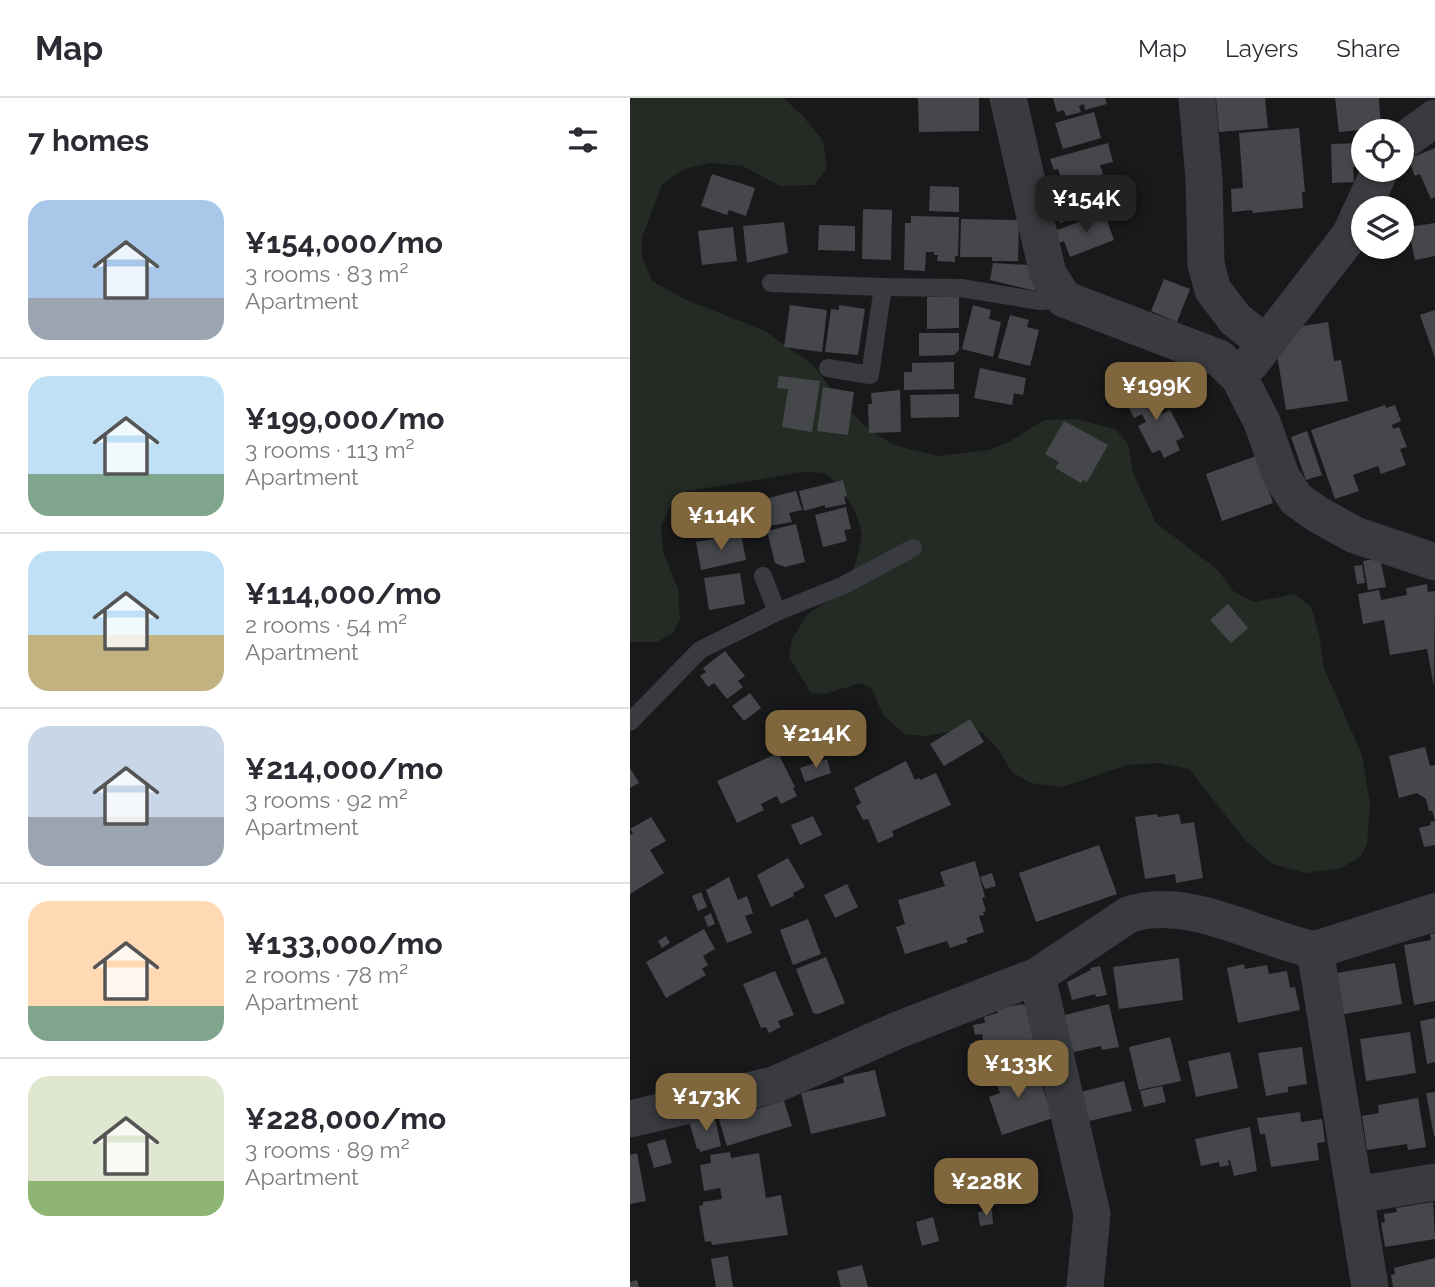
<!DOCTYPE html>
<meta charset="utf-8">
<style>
body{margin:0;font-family:Raleway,sans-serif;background:#f7f7f7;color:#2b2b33;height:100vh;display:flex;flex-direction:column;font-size:26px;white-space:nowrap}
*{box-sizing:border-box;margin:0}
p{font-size:23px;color:#7c7c81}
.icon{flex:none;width:38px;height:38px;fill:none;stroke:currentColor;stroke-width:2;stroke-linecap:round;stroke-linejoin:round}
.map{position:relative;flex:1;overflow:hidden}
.panel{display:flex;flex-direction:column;background:#fff;width:630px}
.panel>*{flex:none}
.tools{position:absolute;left:721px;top:21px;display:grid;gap:14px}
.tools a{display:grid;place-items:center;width:63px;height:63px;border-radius:50%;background:#fff;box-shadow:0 2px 5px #0004;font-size:35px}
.price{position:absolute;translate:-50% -60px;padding:0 16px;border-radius:14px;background:#7f663c;color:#fff;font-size:23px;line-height:46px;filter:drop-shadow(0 2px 4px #0008)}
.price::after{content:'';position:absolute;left:50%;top:42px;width:21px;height:16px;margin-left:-10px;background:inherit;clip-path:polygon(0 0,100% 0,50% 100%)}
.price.active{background:#222;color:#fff}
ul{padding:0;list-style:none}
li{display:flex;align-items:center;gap:21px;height:175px;padding:0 28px}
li+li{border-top:2px solid #e1e1e2}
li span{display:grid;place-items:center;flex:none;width:196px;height:140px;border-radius:21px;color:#555}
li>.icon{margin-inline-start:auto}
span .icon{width:84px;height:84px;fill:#fffc;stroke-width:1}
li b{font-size:30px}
h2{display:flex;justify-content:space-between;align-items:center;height:84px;padding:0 28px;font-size:30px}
header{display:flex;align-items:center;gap:42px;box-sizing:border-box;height:98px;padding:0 35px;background:#fff;border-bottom:2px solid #e1e1e2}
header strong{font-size:33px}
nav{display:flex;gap:38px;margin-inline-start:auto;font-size:24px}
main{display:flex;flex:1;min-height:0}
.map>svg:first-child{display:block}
.green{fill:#232b24}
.building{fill:#46474b}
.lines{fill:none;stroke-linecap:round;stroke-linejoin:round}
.service{stroke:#3a3b40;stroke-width:18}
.minor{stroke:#3a3b40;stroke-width:37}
.tertiary{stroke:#3a3b40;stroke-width:38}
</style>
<header>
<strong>Map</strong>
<nav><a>Map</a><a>Layers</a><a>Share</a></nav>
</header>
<main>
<section class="panel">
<h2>7 homes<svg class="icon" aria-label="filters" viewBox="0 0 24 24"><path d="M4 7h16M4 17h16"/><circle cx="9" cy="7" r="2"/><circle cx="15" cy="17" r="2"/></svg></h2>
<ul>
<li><span style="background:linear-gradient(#a9c7e8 70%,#9aa5b1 0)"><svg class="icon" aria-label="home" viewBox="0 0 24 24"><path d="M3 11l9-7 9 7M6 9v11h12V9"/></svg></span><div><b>¥154,000/mo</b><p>3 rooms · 83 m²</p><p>Apartment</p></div></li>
<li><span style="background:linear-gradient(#bfe0f5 70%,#7fa58c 0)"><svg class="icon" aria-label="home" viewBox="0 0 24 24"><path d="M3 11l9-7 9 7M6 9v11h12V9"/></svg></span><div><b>¥199,000/mo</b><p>3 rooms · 113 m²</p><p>Apartment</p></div></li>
<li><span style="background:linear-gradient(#bfe0f5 60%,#c2b280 0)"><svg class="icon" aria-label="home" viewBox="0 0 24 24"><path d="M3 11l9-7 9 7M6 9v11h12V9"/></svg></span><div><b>¥114,000/mo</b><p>2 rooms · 54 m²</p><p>Apartment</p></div></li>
<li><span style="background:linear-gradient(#c9d6e8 65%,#9aa5b1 0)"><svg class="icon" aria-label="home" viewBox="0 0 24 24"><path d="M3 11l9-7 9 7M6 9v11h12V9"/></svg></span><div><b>¥214,000/mo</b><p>3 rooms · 92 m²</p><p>Apartment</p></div></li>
<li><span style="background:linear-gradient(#ffd9b3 75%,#7fa58c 0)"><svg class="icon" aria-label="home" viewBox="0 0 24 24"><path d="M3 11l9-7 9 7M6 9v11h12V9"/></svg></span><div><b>¥133,000/mo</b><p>2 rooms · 78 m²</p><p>Apartment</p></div></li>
<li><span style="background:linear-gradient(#dfe7d0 75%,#8fb573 0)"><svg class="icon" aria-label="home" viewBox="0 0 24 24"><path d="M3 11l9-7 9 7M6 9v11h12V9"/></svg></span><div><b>¥228,000/mo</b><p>3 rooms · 89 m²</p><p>Apartment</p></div></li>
</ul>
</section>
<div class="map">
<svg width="805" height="1189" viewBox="0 0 805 1189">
<rect width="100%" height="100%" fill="#19191b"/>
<polygon class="green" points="0,0 153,0 171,16 193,43 197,70 184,87 150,88 113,68 80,65 54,71 32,87 12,139 12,159 22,183 54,201 135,233 183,267 212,305 236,329 263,347 308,358 359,352 379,344 414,322 446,321 485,331 498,346 503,375 526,425 587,471 603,493 624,504 665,496 681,509 689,536 694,570 732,657 740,705 737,747 730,759 711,770 675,775 642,766 616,743 559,671 530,665 497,667 432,689 401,685 382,674 368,651 352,634 329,632 296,638 274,636 253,617 242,591 231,585 194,596 181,595 159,559 162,541 178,516 215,492 227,460 232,436 225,413 207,385 195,375 173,374 59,393 40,408 31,428 33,454 48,491 50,521 43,535 27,544 0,544"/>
<g class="building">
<polygon points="288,0 349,0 349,33 289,34"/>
<polygon points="423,0 475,0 477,6 455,12 454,6 449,8 451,14 436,18 434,12 427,14"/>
<polygon points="586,0 635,0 638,30 589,34"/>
<polygon points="705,0 749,0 751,30 709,34"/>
<polygon points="464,14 471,40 433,51 425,25"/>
<polygon points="669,30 675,94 672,94 673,110 623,115 622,112 602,114 601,91 613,90 609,35"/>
<polygon points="478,45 483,64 470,67 473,76 453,82 452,77 432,83 428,71 424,72 420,61"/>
<polygon points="733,45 733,58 727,58 727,69 723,69 724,84 702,85 701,46"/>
<polygon points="805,50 805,99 801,101 790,76 785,78 778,61"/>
<polygon points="82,76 125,90 116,118 99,112 97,117 71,108"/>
<polygon points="475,81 483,110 430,125 423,102 431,100 430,94"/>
<polygon points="300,88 329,89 329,114 299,113"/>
<polygon points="233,111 262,112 261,162 232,161"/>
<polygon points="474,114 484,142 440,159 434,143 429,145 425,133"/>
<polygon points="281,118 329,119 328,158 325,158 325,164 307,163 308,157 304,157 304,154 296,154 295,173 274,172 275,125 281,125"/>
<polygon points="331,121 389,122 388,163 362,163 362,159 330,159"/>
<polygon points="154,124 158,155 117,165 113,128"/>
<polygon points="805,125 805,158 785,162 781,143 772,145 772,130"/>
<polygon points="189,127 225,128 225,153 188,152"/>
<polygon points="103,129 107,163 72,167 68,133"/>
<polygon points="363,165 399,167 406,193 360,182"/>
<polygon points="534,181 560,191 547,224 521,213"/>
<polygon points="329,198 329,230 297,231 297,199"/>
<polygon points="160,207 197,212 192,254 154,249"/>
<polygon points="209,207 235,211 228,257 195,254 201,211 209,212"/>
<polygon points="343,207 361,212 359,221 371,224 363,259 332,251"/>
<polygon points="805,212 805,260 790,217"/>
<polygon points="380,217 399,222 397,229 409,232 400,268 368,260"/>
<polygon points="698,224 704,263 711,262 718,303 656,312 646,250 660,230"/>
<polygon points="289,235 329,235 329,252 324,257 289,258"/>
<polygon points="324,264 324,291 274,292 274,274 282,274 282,265"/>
<polygon points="350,270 396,280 393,297 384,295 382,307 344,300"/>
<polygon points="149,278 190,283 182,334 152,329 158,291 147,290"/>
<polygon points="526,286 536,303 525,309 530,317 540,312 554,339 546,343 550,352 534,360 530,352 522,355 508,328 516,324 512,316 504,320 495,303"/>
<polygon points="193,289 224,294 218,337 187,333"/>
<polygon points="270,292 271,334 239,335 238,306 242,306 241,295"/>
<polygon points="329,296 329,319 281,320 280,297"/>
<polygon points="755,307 756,310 765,307 771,323 762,327 763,331 769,329 777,349 770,351 776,367 751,376 748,368 723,377 729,393 705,401 681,332"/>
<polygon points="434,323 478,347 457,384 453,382 451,385 425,370 429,364 415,356"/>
<polygon points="677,333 692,377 676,382 661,339"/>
<polygon points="626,358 643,405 592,423 576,376"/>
<polygon points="213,382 217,398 214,399 216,406 195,410 195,407 174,413 169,393"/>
<polygon points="166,393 172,412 159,415 162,424 133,429 127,403"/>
<polygon points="106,401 109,428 62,431 60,404"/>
<polygon points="216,409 221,431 214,432 217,443 193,449 185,417"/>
<polygon points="166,426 175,464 155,469 145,465 137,433"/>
<polygon points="111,436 116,462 71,472 66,444"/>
<polygon points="750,460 756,489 738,492 733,463"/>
<polygon points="732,467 735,485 727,486 724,468"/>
<polygon points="110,475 115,506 79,512 74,480"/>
<polygon points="797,486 798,494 805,493 804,589 797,551 760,557 754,522 733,526 728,496 749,492 751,502 777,497 776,490"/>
<polygon points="598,506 618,530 601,545 580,522"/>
<polygon points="95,553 115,578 108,583 113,589 97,601 84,585 78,589 70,578 76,574 73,570"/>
<polygon points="120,595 131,610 114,623 102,608"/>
<polygon points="340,621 354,644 314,668 300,646"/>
<polygon points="171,638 175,649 163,654 158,643"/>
<polygon points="795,649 800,668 805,667 805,722 802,713 799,713 796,701 787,695 769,700 759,658"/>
<polygon points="148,655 165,689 163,690 167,698 151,706 147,698 131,706 134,712 107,725 87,683"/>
<polygon points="197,661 201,675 175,684 170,670"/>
<polygon points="276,663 285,682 289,680 290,682 306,675 321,707 262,733 264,738 248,745 238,721 233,722 226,708 231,705 224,690"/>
<polygon points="0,670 9,685 0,690"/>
<polygon points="527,716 528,719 549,716 551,726 564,724 573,780 546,785 545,776 515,781 505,719"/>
<polygon points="183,718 192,737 170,747 161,727"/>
<polygon points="21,719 36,743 20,752 34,775 0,796 0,737 3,735 0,731"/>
<polygon points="805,723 805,747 794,749 789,730 801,727 800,724"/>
<polygon points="469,747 487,796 406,824 389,775"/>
<polygon points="158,760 175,789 163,795 164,798 141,809 127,777"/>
<polygon points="345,763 355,799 352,800 356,813 353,814 354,817 349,818 354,834 336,840 338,844 320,850 317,843 275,856 266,829 275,826 268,802 315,788 310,774"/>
<polygon points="362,775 366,788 355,791 350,779"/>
<polygon points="99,779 108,802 117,798 123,815 115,818 122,835 97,845 76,792"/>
<polygon points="217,786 228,809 205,820 194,797"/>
<polygon points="71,794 77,809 68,813 62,798"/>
<polygon points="81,815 85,826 78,829 74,819"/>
<polygon points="178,821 191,856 163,867 150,832"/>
<polygon points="74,831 85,851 73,858 78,867 72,871 76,877 36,900 16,864"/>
<polygon points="805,835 805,903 784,907 774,847 801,842 800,836"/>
<polygon points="36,838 40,845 32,850 28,843"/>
<polygon points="196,859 215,905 188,916 183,915 166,871"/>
<polygon points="549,860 553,902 489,911 483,869"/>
<polygon points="765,865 772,906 714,916 707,875"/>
<polygon points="614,866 615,871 637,867 639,876 657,873 660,890 665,889 670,912 608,925 597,870"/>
<polygon points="470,868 477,897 466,899 465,896 442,902 437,884 461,872 460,870"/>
<polygon points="145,873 164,917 148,923 151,929 139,935 136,929 131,930 113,886"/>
<polygon points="392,906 397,909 407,957 405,958 406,964 388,968 386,960 361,965 361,963 357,964 352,936 345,937 343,927 355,925 354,919 368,915 367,911"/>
<polygon points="479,906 489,949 472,952 471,948 439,955 431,918"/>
<polygon points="805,920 805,964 797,966 790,923"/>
<polygon points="780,934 786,975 736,983 730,941"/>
<polygon points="540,939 551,983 509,992 499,949"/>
<polygon points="348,944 351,960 343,962 339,946"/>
<polygon points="672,949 677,986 658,989 658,994 636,998 628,955"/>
<polygon points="600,954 608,990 566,999 558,963"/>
<polygon points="384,962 391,982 408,976 423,1020 372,1037 359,999 370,995 361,970"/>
<polygon points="245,972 256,1018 181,1036 171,995 214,985 213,979"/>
<polygon points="494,983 502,1013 459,1023 451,994"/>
<polygon points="532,988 536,1004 514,1009 510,993"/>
<polygon points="805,994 805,1038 804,1038 796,995"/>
<polygon points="788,1000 796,1049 778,1052 777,1046 737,1052 732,1018 749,1015 748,1007"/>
<polygon points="154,1003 162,1028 97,1048 89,1022"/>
<polygon points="670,1014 671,1024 692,1021 695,1044 687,1045 689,1062 641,1069 635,1036 630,1036 627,1020"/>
<polygon points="84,1016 91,1048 70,1054 69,1050 67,1051 59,1023"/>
<polygon points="620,1029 627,1073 604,1078 600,1062 598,1062 599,1067 590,1069 589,1064 571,1068 565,1041"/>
<polygon points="35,1041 42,1065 24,1070 17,1046"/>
<polygon points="100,1054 101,1060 129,1055 136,1100 151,1097 158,1137 82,1147 81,1143 75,1144 69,1108 73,1107 73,1104 92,1101 90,1090 74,1093 70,1067 81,1065 80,1057"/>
<polygon points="7,1055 16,1103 0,1106 0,1057"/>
<polygon points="803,1104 805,1141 755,1149 751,1125 755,1124 754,1116 767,1114 766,1110"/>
<polygon points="362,1112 363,1126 350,1128 348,1114"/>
<polygon points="303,1119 309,1143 292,1148 286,1124"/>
<polygon points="98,1158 103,1189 86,1189 81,1161"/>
<polygon points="805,1160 805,1189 763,1189 761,1177 765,1176 764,1170"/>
<polygon points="232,1167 238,1189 211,1189 207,1173"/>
<polygon points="7,1182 9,1189 0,1189 0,1184"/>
</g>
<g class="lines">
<g class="service">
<polyline points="141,185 253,189 331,190 410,203 434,201"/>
<polyline points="198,270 240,277 253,189"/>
<polyline points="133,478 147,514"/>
<polyline points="0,624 70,552 147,514 214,487 283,450"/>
</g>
<g class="minor">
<polyline points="378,0 418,176 434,201 589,260 609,279 632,324 651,378 666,401 687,416 725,437 805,464"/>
<polyline points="567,0 574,81 576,166 583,192 605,221 636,246"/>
<polyline points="772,44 805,20"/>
<polyline points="621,265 720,137 750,72"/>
<polyline points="407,878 462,1116 455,1189"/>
<path d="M0 1021 144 987 268 932 407 878 498 817C556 796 627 840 685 852L740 1189"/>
<polyline points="726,1097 805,1084"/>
</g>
<polyline class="tertiary" points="685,852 805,814"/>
</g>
</svg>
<div class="tools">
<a><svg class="icon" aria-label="locate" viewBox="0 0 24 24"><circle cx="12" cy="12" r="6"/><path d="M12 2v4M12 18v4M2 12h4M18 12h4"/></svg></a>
<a><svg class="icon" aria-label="layers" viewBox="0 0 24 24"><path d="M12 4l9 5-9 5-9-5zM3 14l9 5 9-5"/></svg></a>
</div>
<b class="price active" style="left:456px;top:137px">¥154K</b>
<b class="price" style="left:526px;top:324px">¥199K</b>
<b class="price" style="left:91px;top:454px">¥114K</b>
<b class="price" style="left:186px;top:672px">¥214K</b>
<b class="price" style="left:388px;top:1002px">¥133K</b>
<b class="price" style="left:76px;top:1035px">¥173K</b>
<b class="price" style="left:356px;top:1120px">¥228K</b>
</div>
</main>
